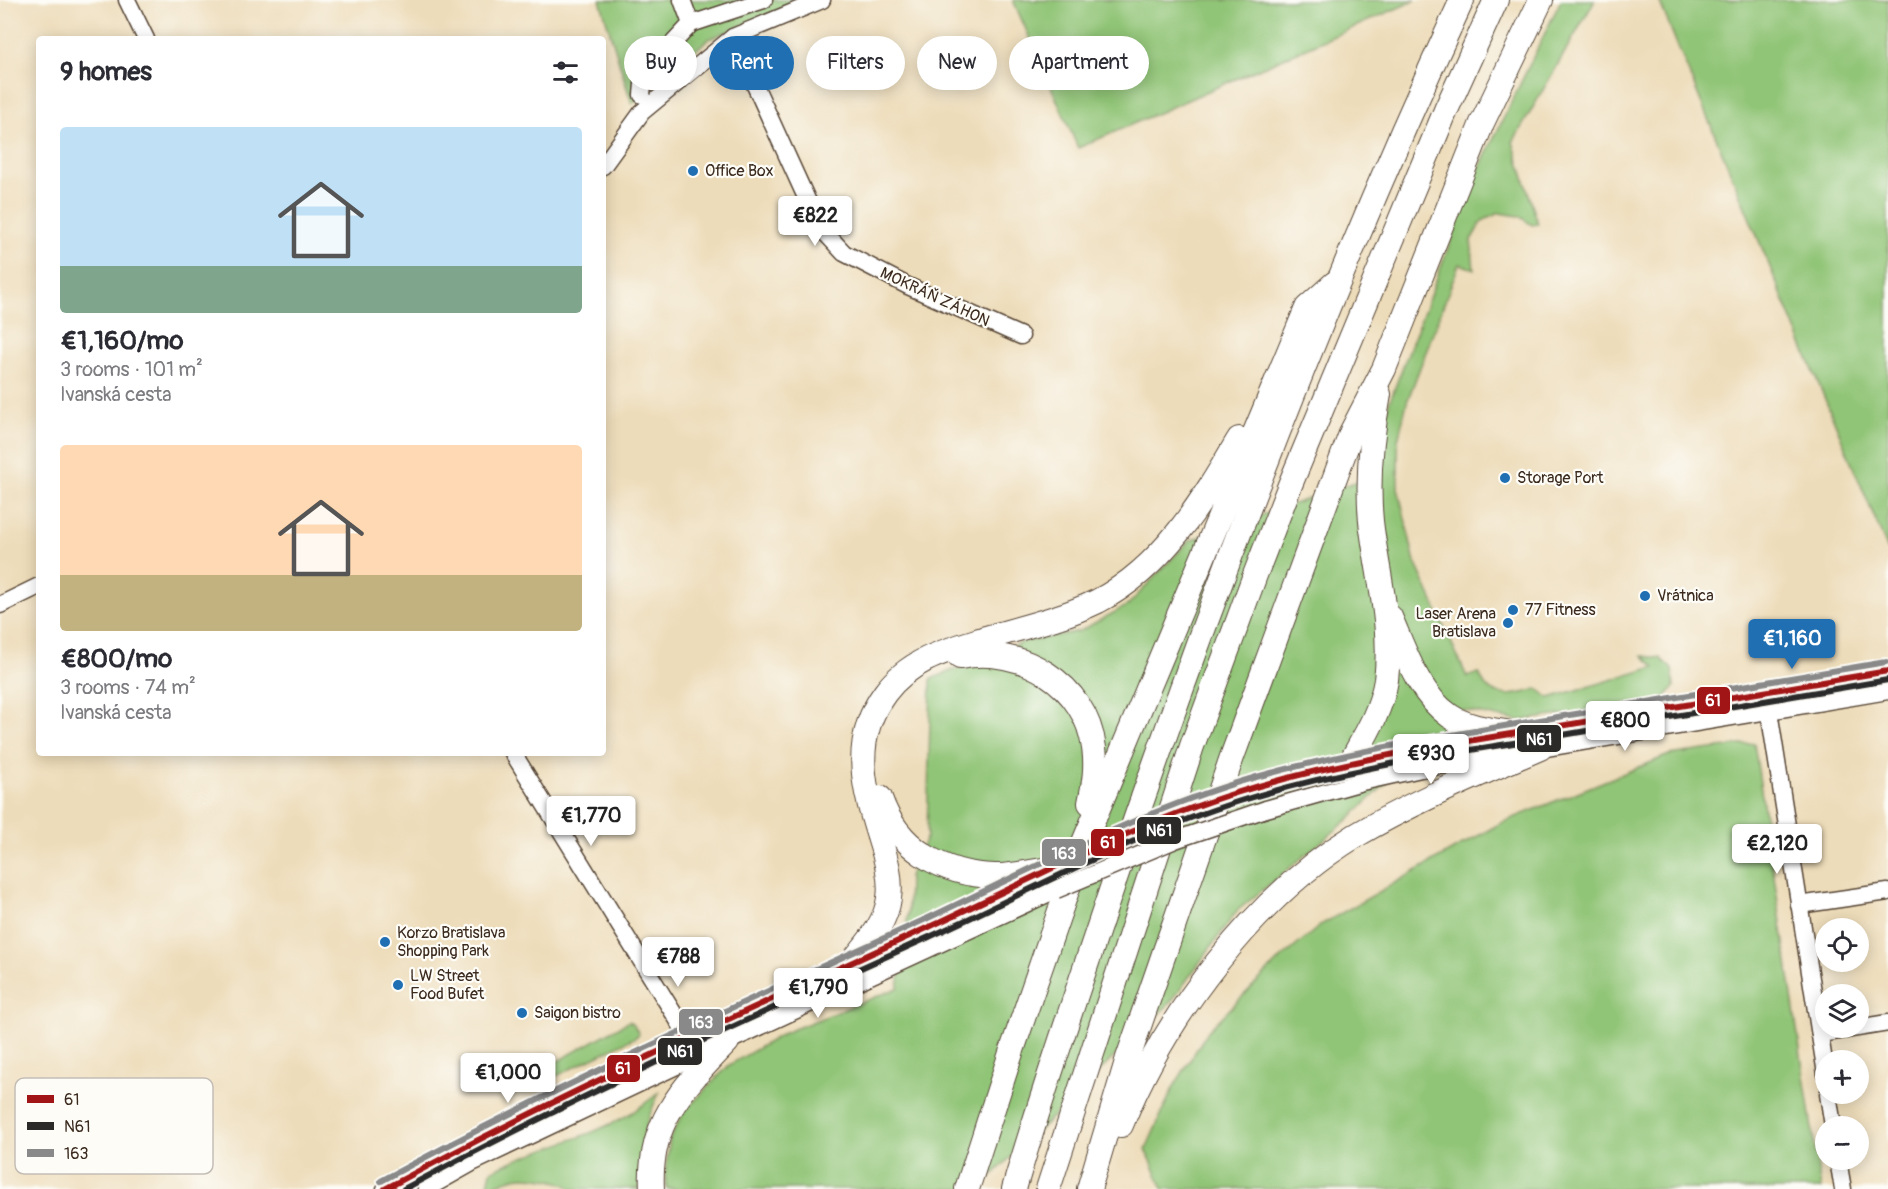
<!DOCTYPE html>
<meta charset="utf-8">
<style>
body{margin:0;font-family:Pangolin,sans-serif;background:#f7f7f7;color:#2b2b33;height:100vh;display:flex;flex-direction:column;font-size:22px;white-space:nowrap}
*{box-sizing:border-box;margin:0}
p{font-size:20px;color:#7c7c81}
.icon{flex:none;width:33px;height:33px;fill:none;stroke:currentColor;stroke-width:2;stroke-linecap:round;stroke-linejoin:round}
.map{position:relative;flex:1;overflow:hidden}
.panel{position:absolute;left:36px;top:36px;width:570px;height:720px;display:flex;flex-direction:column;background:#fff;border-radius:6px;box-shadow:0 3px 15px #0003}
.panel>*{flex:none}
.banner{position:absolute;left:624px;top:36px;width:570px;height:54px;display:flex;gap:12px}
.controls{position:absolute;left:1815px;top:918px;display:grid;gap:12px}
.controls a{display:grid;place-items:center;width:54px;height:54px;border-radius:50%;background:#fff;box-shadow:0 3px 15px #0003;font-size:30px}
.price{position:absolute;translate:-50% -51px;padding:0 14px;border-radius:6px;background:#fff;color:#222;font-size:20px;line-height:39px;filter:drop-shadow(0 2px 3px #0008)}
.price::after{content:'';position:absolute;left:50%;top:36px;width:18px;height:14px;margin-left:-9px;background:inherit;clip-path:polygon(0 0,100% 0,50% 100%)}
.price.active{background:#1f6fb2;color:#fff}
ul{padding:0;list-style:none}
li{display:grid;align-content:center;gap:12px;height:318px;padding:0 24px}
li span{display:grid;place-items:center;height:186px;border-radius:6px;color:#555}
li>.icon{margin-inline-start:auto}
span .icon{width:108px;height:108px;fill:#fffc;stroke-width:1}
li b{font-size:26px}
h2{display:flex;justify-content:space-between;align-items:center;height:72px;padding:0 24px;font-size:26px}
.tag{padding:0 21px;border-radius:27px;background:#fff;box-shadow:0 3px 15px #0003;font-size:21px;line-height:54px}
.tag.active{background:#1f6fb2;color:#fff}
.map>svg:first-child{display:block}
.green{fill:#90c476;stroke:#66774a;stroke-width:1.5}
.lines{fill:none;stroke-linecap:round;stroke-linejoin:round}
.minor-casing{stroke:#564535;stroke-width:19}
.highway-casing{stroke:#564535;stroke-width:26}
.minor{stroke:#fff;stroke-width:16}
.highway{stroke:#fff;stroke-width:24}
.minor-bridge-casing{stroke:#564535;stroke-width:19;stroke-linecap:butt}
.minor-bridge{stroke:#fff;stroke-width:16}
.bus-1-casing{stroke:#fdfcf7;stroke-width:10}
.bus-2-casing{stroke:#fdfcf7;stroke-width:10}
.bus-3-casing{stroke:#fdfcf7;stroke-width:10}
.bus-1{stroke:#a21517;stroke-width:6}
.bus-2{stroke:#2b2a29;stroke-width:6}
.bus-3{stroke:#898989;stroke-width:6}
.poi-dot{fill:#1f6fb2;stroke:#fdfcf7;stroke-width:2}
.labels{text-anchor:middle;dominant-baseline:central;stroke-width:4.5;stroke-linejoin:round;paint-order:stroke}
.poi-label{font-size:16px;fill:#3b2a1e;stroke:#fdfcf7;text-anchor:start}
.street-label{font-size:16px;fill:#3b2a1e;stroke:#fdfcf7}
.key{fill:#fdfcf7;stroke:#c3bdb6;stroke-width:1.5}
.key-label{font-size:16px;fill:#3b2a1e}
.line-badge{stroke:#fdfcf7;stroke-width:2}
.badge-label{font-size:16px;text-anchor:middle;font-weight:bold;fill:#fff}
</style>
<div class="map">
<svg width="1888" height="1189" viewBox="0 0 1888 1189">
<rect width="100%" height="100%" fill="#fdfcf7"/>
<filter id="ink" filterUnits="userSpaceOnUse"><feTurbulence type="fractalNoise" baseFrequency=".0167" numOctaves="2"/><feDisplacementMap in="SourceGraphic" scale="12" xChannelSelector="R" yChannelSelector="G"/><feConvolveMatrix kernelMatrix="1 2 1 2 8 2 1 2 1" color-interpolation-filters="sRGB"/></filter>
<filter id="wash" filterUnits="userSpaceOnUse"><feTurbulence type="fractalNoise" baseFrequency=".008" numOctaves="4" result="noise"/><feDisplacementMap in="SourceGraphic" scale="24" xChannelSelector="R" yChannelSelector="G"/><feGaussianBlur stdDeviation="1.35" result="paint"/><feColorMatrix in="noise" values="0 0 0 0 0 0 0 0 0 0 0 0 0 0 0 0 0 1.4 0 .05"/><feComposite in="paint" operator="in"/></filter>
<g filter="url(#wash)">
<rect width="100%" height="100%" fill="#eddcb9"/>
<g class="green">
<polygon points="600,0 803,0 709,39 632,104"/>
<polygon points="1013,0 1416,0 1078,148"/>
<path d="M1561 0H1595L1513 142 1538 224 1532 225 1519 216 1499 213 1482 221 1471 240 1474 269 1459 264 1407 402 1398 440V488L1415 562 1467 677 1479 673C1481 677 1483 683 1486 686 1500 700 1521 694 1537 689L1550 698 1655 667 1643 656 1660 658 1672 669 1674 687 1662 701 1518 721 1462 710 1348 820 1237 911 1171 1002 978 1189H667L665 1174 670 1138 684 1112 729 1065 784 1033 898 988 908 913 909 876 927 836 931 679 1023 642 1080 631 1128 605 1189 541 1375 475 1389 403 1476 175Z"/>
<polygon points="1659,0 1888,0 1888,550 1676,42"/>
<polygon points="1754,743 1821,1189 1163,1189 1146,1149 1173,1088 1208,1031 1277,962 1322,924 1501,823 1669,755"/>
<polygon points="629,1021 633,1023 639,1034 636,1037 550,1079 544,1069"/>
<path d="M659 1093C645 1122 637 1156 640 1189H571C564 1180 527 1175 515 1178 506 1180 496 1185 487 1188L491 1171C536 1148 589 1139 633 1112 642 1106 650 1099 659 1093Z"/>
</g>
</g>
<g filter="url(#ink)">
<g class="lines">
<defs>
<g id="minor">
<polyline points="127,0 146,39"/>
<polyline points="682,0 691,24"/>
<polyline points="733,37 819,226 844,253 908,286 1021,336"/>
<polyline points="642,95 644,74 691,24 764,0"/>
<polyline points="603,166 642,112 733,37 822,0"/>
<polyline points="0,605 39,586"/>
<polyline points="1769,711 1826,1074"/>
<polyline points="513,753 692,1043"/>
<polyline points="1276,781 1350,763 1513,733 1888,671"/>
<polyline points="1266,809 1362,782 1421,769 1888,691"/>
<polyline points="1799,905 1888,892"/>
<polyline points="1820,1034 1888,1023"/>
<polyline points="1828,1094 1833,1126"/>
<polyline points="1838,1160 1843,1189"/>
<path d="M385 1189C595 1072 816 980 1033 878"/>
<polyline points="426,1189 472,1163 727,1042 1056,890"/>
</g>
<g id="highway">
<path d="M1390 617C1405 651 1418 694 1450 716 1468 728 1493 730 1513 733"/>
<path d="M960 657C1021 645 1086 684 1094 748 1097 767 1094 784 1090 803"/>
<path d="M1350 763C1365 736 1381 711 1386 680 1393 626 1377 574 1371 521 1367 478 1371 437 1379 394"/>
<path d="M880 798C897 848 942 875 995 876 1015 876 1035 871 1055 868"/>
<path d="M854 960C869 941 886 923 889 898 892 879 886 858 880 840 864 789 850 741 885 693 910 659 948 650 986 638 1024 627 1063 618 1098 601 1164 567 1203 500 1239 439"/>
<path d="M1121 1125C1165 1016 1255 897 1355 836 1414 801 1478 775 1540 748"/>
<path d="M652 1189C648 1121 684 1087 727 1042"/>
<polyline points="967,1189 1010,1056 1082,847 1307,308 1335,283"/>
<path d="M1014 1189C1045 1083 1082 978 1117 873 1218 577 1330 284 1462 0"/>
<polyline points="1048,1189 1192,746 1255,575 1290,485 1446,110 1496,0"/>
<polyline points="1089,1189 1128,1058 1232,757 1352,431 1384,369 1482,123 1541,0"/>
</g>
</defs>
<use href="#minor" class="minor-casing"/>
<use href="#highway" class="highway-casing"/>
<use href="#minor" class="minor"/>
<use href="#highway" class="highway"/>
<defs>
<g id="minor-bridge">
<path d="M1055 868C1127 835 1199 804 1276 781"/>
<polyline points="1056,890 1175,840 1266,809"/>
</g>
</defs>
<use href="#minor-bridge" class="minor-bridge-casing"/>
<use href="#minor-bridge" class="minor-bridge"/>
<defs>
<path id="bus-1" d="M385 1189C562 1093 746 1011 929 927 1031 880 1131 825 1239 792 1342 760 1449 744 1554 727 1666 709 1777 690 1888 671"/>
<path id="bus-2" d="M404 1189C574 1097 751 1018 927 938 1031 891 1131 835 1240 801 1341 769 1447 754 1551 737 1663 718 1776 699 1888 680"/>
<path id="bus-3" d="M381 1181C558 1085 742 1003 926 919 1028 871 1128 817 1236 783 1339 752 1446 736 1552 718 1664 700 1775 681 1886 662"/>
</defs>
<use href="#bus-1" class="bus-1-casing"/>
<use href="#bus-2" class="bus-2-casing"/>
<use href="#bus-3" class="bus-3-casing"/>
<use href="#bus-1" class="bus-1"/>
<use href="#bus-2" class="bus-2"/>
<use href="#bus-3" class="bus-3"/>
</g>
</g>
<g class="poi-dot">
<circle cx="693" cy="171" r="6"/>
<circle cx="1505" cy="478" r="6"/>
<circle cx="1645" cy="596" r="6"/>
<circle cx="1513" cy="610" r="6"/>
<circle cx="1508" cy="623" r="6"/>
<circle cx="385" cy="942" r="6"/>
<circle cx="398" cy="985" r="6"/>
<circle cx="522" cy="1013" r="6"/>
</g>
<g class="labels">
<g class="poi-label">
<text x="705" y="171">Office Box</text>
<text x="1517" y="478">Storage Port</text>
<text x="1657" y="596">Vrátnica</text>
<text x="1525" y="610">77 Fitness</text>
<text x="1496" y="614" text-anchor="end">Laser Arena<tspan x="1496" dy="18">Bratislava</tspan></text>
<text x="397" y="933">Korzo Bratislava<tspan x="397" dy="18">Shopping Park</tspan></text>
<text x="410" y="976">LW Street<tspan x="410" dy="18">Food Bufet</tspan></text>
<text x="534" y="1013">Saigon bistro</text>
</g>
<g class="street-label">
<text transform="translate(935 297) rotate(25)">MOKRÁŇ ZÁHON</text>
</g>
</g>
<rect x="15" y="1078" width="198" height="96" rx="9" class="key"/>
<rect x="27" y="1095" width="27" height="8" fill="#a21517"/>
<rect x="27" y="1122" width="27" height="8" fill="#2b2a29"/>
<rect x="27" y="1149" width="27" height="8" fill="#898989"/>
<g class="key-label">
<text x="64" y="1105">61</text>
<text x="64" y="1132">N61</text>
<text x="64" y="1159">163</text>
</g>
<g class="line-badge">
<rect x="1696" y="686" width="35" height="29" rx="6" fill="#a21517"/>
<rect x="1516" y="724" width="46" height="29" rx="6" fill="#2b2a29"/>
<rect x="1136" y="816" width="46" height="29" rx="6" fill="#2b2a29"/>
<rect x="1090" y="828" width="35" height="29" rx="6" fill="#a21517"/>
<rect x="1041" y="838" width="46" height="29" rx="6" fill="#898989"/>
<rect x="678" y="1008" width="46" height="28" rx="6" fill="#898989"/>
<rect x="657" y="1037" width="46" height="29" rx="6" fill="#2b2a29"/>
<rect x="606" y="1054" width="35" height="29" rx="6" fill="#a21517"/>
</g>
<g class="badge-label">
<text x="1713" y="706">61</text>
<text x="1539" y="745">N61</text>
<text x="1159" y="836">N61</text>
<text x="1108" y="848">61</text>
<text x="1064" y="859">163</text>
<text x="701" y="1028">163</text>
<text x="680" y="1057">N61</text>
<text x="623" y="1074">61</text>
</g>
</svg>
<div class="controls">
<a><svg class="icon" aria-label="locate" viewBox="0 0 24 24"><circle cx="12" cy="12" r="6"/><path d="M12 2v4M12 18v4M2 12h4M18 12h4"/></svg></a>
<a><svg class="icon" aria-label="layers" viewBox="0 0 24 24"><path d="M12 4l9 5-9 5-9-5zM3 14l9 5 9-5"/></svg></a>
<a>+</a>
<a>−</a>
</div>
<b class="price" style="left:815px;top:247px">€822</b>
<b class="price active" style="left:1792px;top:670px">€1,160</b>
<b class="price" style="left:1625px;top:752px">€800</b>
<b class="price" style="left:1431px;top:785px">€930</b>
<b class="price" style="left:591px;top:847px">€1,770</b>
<b class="price" style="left:1777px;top:875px">€2,120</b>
<b class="price" style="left:678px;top:988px">€788</b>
<b class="price" style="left:818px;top:1019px">€1,790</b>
<b class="price" style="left:508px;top:1104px">€1,000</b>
<div class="banner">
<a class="tag">Buy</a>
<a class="tag active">Rent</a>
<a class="tag">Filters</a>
<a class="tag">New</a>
<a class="tag">Apartment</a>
</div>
<section class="panel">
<h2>9 homes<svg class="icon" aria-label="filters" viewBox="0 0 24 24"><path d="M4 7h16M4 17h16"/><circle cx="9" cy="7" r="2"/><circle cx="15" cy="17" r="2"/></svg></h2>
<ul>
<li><span style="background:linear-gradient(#bfe0f5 75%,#7fa58c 0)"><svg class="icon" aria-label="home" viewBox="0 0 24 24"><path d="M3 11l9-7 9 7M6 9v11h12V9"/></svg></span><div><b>€1,160/mo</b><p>3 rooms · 101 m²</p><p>Ivanská cesta</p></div></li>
<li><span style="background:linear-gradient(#ffd9b3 70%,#c2b280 0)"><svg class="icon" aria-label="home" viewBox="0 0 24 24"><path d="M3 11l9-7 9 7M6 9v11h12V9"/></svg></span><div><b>€800/mo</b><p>3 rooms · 74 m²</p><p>Ivanská cesta</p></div></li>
</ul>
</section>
</div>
